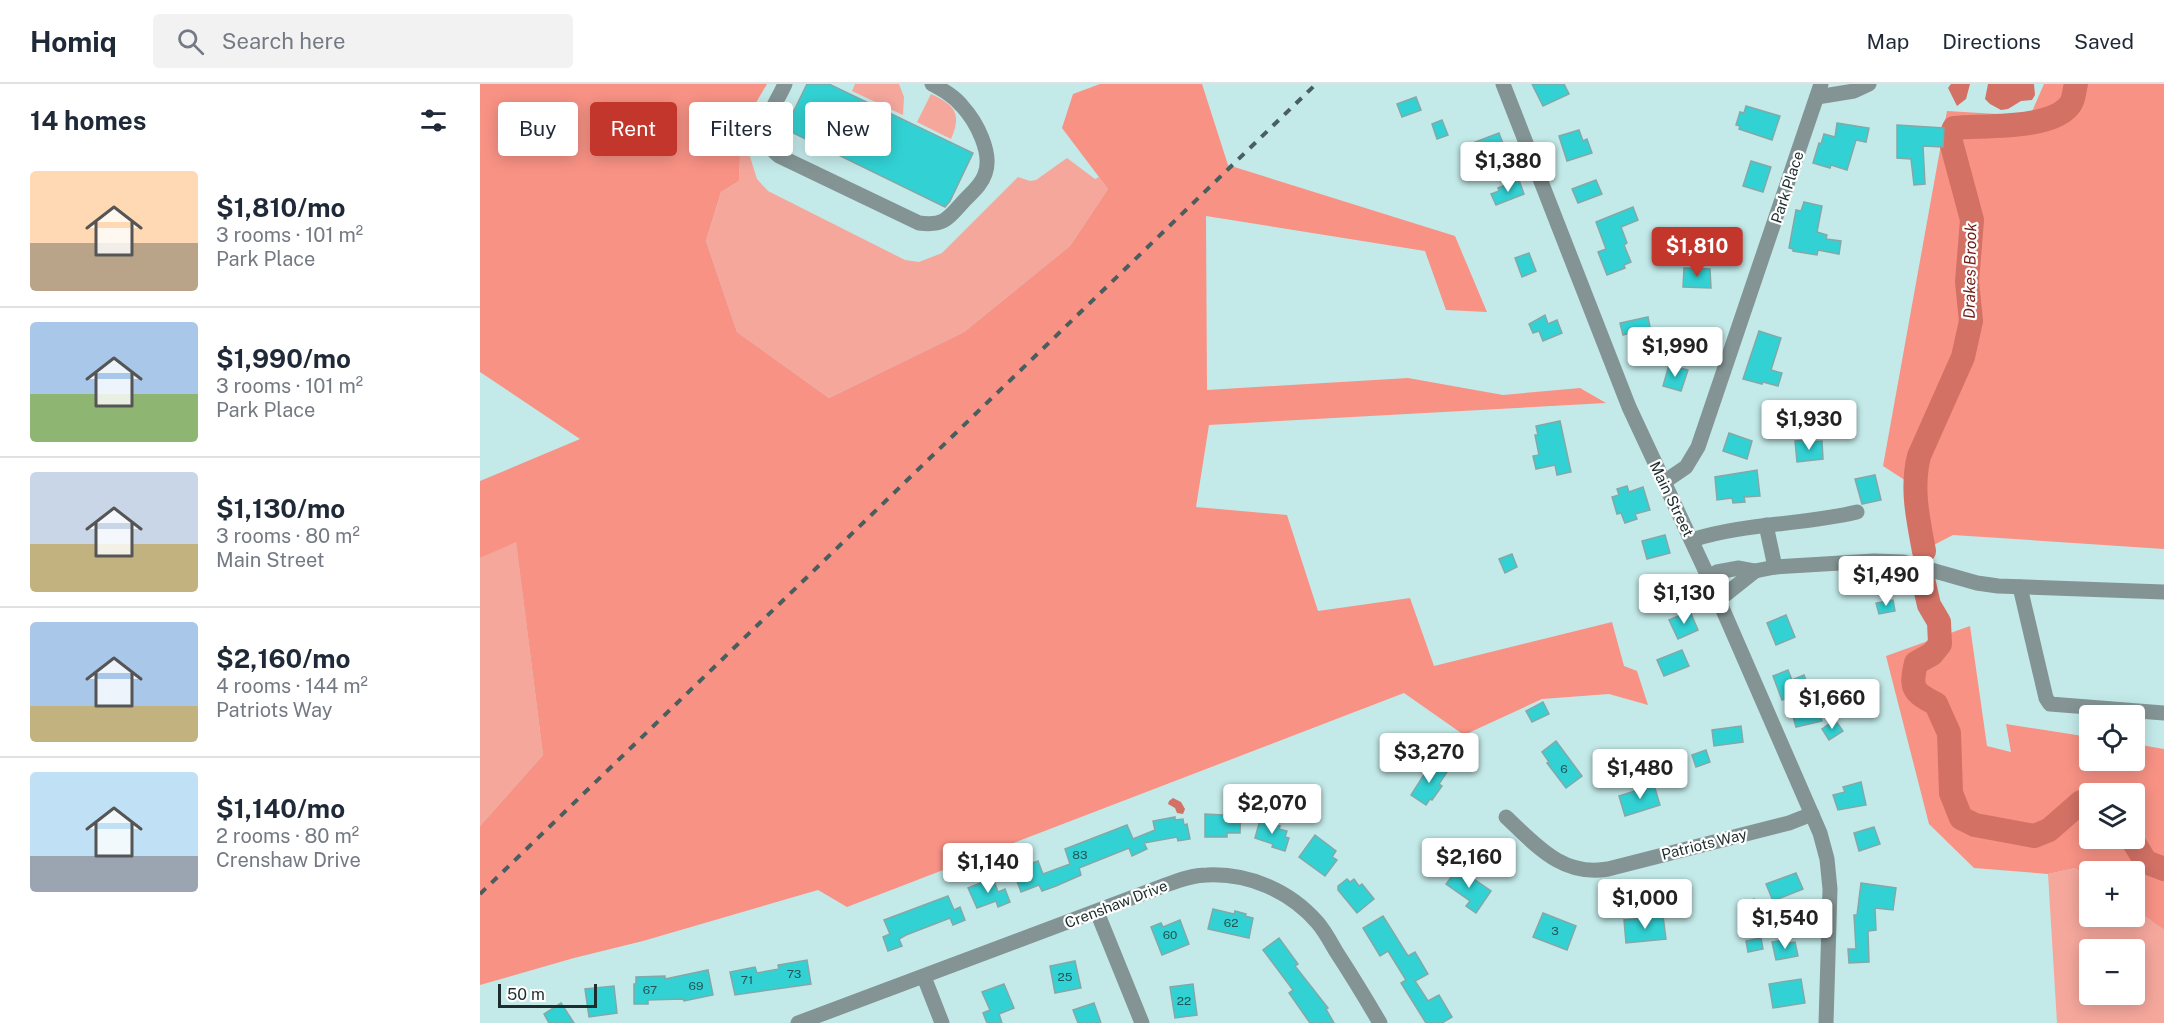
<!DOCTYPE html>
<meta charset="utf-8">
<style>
body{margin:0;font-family:"Public Sans",sans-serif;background:#f2f2f3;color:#1f2937;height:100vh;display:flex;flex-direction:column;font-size:22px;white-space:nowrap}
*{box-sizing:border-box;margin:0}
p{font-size:20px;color:#747a83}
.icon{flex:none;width:33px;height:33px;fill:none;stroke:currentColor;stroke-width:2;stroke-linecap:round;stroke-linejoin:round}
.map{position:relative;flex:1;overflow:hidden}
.side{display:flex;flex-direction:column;background:#fff;width:480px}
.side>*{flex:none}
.hud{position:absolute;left:18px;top:18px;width:570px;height:54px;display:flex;gap:12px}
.controls{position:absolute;left:1599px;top:621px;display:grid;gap:12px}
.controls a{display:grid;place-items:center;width:66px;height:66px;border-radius:6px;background:#fff;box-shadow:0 3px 15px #0003;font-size:30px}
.scale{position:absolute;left:18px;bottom:15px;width:99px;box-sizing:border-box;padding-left:6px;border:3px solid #1d2c2c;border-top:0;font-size:16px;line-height:21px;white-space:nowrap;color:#1d2c2c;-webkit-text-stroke:4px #fff;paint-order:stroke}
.price{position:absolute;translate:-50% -51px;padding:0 14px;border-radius:6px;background:#fff;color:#222;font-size:20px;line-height:39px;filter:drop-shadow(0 2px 3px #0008)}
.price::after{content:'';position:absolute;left:50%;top:36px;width:18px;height:14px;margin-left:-9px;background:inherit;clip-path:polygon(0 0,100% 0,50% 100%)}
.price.selected{background:#c3362c;color:#fff}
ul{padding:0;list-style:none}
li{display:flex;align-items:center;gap:18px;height:150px;padding:0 30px}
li+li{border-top:2px solid #e0e1e3}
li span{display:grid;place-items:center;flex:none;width:168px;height:120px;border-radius:6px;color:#555}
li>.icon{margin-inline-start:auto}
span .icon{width:72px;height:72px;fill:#fffc;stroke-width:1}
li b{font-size:26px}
h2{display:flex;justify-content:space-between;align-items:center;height:72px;padding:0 30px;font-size:26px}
.tag{padding:0 21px;border-radius:6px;background:#fff;box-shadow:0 3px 15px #0003;font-size:21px;line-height:54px}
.tag.selected{background:#c3362c;color:#fff}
header{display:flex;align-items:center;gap:36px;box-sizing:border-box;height:84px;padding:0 30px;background:#fff;border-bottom:2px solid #e0e1e3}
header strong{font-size:28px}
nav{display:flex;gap:33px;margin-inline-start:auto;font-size:21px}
.search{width:420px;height:54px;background:#f2f2f3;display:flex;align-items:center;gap:15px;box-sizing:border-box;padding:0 21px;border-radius:6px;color:#747a83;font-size:22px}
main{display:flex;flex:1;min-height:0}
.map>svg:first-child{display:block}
.green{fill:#f5a79c;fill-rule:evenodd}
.forest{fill:#f89285;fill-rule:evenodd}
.water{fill:#d37165}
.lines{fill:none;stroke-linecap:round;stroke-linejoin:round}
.river{stroke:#d37165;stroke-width:24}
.building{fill:#32d2d4;stroke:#83a8a8;stroke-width:1.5}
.minor{stroke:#849494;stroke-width:15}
.rail{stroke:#495e5e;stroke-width:4;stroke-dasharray:8 8;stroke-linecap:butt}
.labels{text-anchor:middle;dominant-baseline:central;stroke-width:4.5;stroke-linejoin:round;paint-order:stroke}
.number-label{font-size:12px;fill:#225656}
.street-label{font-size:15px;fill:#1d2c2c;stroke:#fff}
.water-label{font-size:16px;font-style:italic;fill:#741b15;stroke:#fff}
</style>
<header>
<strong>Homiq</strong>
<div class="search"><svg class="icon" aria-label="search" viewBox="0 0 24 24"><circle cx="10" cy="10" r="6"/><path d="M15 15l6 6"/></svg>Search here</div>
<nav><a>Map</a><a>Directions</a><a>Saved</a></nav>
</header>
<main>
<section class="side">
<h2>14 homes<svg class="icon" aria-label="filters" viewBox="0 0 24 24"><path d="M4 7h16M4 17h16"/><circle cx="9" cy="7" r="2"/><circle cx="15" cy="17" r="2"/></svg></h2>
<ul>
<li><span style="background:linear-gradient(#ffd9b3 60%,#b9a48a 0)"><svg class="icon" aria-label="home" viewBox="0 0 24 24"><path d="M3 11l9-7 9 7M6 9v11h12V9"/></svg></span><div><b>$1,810/mo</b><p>3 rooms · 101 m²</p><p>Park Place</p></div></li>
<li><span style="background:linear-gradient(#a9c7e8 60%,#8fb573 0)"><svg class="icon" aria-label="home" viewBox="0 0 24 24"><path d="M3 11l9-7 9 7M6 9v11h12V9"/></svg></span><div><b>$1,990/mo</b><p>3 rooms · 101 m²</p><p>Park Place</p></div></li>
<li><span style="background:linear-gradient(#c9d6e8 60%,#c2b280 0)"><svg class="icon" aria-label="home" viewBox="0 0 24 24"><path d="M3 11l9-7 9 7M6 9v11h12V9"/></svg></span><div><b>$1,130/mo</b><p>3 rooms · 80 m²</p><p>Main Street</p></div></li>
<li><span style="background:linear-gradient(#a9c7e8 70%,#c2b280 0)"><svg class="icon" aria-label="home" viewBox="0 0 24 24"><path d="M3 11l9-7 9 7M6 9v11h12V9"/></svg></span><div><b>$2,160/mo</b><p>4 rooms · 144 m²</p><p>Patriots Way</p></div></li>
<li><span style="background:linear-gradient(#bfe0f5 70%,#9aa5b1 0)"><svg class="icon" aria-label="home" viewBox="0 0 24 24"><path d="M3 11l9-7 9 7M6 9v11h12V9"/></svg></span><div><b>$1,140/mo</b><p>2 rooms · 80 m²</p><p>Crenshaw Drive</p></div></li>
</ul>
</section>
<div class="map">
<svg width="1684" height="939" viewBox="0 0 1684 939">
<rect width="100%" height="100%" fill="#c3eae9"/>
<g class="green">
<polygon points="375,0 419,0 424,13 423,31 372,7"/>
<path d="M451 10C475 21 482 30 471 55L437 38Z"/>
<polygon points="261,44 277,95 288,107 425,176 439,178 462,169 538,93 550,97 556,96 587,74 615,95 619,93 628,105 590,162 484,248 349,314 257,248 226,157 241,108 259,97"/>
<polygon points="36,457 63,671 0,742 0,474"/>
<path d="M1595 784 1609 794 1610 832H1654L1655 825 1684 846V939H1577L1568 790ZM1610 866H1654V910H1610Z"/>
</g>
<g class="forest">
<polygon points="0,0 287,0 261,44 259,97 241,108 226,157 257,248 349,314 484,248 590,162 628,105 582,44 593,10 620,0 722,0 748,81 975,152 1007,228 966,226 945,167 726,132 727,306 928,294 1023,311 1100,304 1126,319 729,341 716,423 807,431 838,527 930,514 954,582 1132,538 1144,582 1157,587 1168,621 1129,610 1062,615 984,651 924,609 367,823 338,806 163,857 94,874 0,901 0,742 63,671 36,458 0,474 0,397 100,355 0,288"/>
<polygon points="1564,0 1684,0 1684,465 1473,451 1446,465 1437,404 1403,382 1467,27 1550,32"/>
<path d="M1490 542 1507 662 1531 668 1526 640 1609 653 1610 676H1654L1655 660 1684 665V846L1655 825 1654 788H1610L1609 794 1595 784 1568 790 1494 784 1449 740 1406 572ZM1610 710H1654V754H1610Z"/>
</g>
<g class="water">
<polygon points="1471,0 1490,0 1486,15 1477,22 1468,4"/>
<polygon points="1508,0 1554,0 1555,11 1552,16 1541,17 1528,25 1521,26 1510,20 1505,15"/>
<polygon points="693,714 701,718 705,725 703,730 697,729 695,724 688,720 689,717"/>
</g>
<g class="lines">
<g class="river">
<path d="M1444 467C1438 435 1431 404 1439 372L1483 273 1491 237 1487 198 1492 136 1470 54 1474 44C1503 41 1569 46 1589 22 1594 17 1594 7 1596 0"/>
<path d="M1443 495 1449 521 1459 538 1460 560 1452 570 1436 579C1430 605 1433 608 1456 620L1469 649 1471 709 1481 734 1495 741 1554 752 1569 746 1601 718 1610 717"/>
<polyline points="1651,754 1666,778 1684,785"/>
</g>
</g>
<g class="building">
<polygon points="327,0 349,0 493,69 470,117 465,123 305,45"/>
<polygon points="1052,0 1084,0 1089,10 1063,22"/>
<polygon points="936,13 941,26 922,33 917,20"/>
<polygon points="1266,22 1300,32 1292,56 1259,45 1260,42 1256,41 1260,28 1264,29"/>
<polygon points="962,36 968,51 957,55 952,40"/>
<polygon points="1357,39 1389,44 1386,58 1376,56 1367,86 1351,81 1350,84 1333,79 1339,59 1341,60 1344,50 1355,53"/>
<polygon points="1417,41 1464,44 1463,63 1443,62 1445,100 1434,101 1431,75 1417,74"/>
<polygon points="1099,46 1103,57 1107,55 1112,69 1087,77 1079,52"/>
<polygon points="1019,49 1024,62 991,76 985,62"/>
<polygon points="1271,77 1291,83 1283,108 1263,102"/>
<polygon points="1039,96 1044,110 1016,121 1011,110 1019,107 1018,104"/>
<polygon points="1116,96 1122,110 1098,119 1092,105"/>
<polygon points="1324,118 1342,122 1337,148 1347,151 1346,155 1361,157 1359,170 1338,166 1337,171 1313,167 1313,165 1309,164 1316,126 1321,127"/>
<polygon points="1153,123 1158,136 1141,143 1147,159 1144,161 1151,178 1144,181 1145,184 1127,191 1118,168 1126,165 1116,138"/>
<polygon points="1049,169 1056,187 1042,193 1035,174"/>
<polygon points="1204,184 1230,185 1231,204 1203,203"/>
<polygon points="1065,231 1068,240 1077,236 1082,249 1063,257 1059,247 1053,249 1049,240"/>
<polygon points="1168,233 1171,248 1151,252 1150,249 1143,251 1140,239"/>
<polygon points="1201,245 1219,250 1216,261 1196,256"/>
<polygon points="1279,247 1301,254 1291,286 1302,289 1298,302 1283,298 1282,300 1263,295"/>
<polygon points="1189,281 1208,286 1201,307 1183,302"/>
<polygon points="1080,337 1091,388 1077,391 1075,381 1056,385 1053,372 1059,371 1055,351 1058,351 1056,342"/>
<polygon points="1249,349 1272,357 1267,375 1243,367"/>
<polygon points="1327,356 1327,358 1342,357 1343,375 1317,378 1315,357"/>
<polygon points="1277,386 1280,412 1264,413 1265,418 1253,419 1252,414 1237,416 1235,393"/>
<polygon points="1395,391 1401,416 1382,420 1375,395"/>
<polygon points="1147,402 1149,408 1163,403 1170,426 1155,430 1157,435 1145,439 1141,429 1137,430 1132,413 1139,411 1137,405"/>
<polygon points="1185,451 1190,469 1167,475 1162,457"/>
<polygon points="1032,470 1037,483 1025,489 1019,475"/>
<polygon points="1413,516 1415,527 1399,530 1396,519"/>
<polygon points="1210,527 1218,546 1198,555 1189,536"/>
<polygon points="1306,531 1315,553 1296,561 1287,539"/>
<polygon points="1202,566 1209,582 1184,592 1177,576"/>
<polygon points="1308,586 1312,596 1324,591 1336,622 1338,621 1342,637 1316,643 1308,614 1302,616 1293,592"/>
<polygon points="1063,618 1069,630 1052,638 1046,627"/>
<polygon points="1355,636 1363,647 1349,656 1342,645"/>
<polygon points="1261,642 1263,658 1234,662 1232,646"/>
<polygon points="1076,657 1102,692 1086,704 1067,679 1069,678 1062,668"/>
<polygon points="1226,666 1230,678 1216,683 1212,671"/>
<polygon points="952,678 967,688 959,700 962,702 952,716 950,715 946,721 931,711"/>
<polygon points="1381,698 1386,721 1358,726 1353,711 1365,708 1363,703"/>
<polygon points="1174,701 1180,721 1145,732 1139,712"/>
<polygon points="747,723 761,723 760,749 747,749 747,753 725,753 725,730 744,731 744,729 747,729"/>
<polygon points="695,733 695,736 703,735 704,741 707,740 710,755 698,757 697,753 664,759 667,765 652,772 649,764 599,784 601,791 576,802 562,807 559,801 541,808 533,786 558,777 563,790 590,780 585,765 647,741 653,755 675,746 673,737"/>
<polygon points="780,736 800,742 799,745 807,747 805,753 809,754 805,767 792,763 793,760 775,754"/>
<polygon points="1394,743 1400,760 1379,767 1374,749"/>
<polygon points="835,751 856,767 852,773 857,776 845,792 819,773"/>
<polygon points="978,784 1011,807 996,829 986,822 990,817 966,800"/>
<polygon points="1316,789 1323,805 1293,817 1286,800"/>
<polygon points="513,794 518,808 525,805 530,818 518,823 516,817 497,824 488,804"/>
<polygon points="867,795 870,798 874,795 879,802 882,800 894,815 877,829 858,806 858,802"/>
<polygon points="1381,799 1416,804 1413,826 1395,824 1396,846 1388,847 1389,878 1369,879 1368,865 1376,865 1374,831 1377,831"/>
<polygon points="468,812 474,826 480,823 485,836 473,841 470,834 426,851 419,855 422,862 408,867 403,853 410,850 404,836"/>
<polygon points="1274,815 1281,831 1265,838 1259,822"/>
<polygon points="733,825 754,830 755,827 766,830 765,832 773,834 769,854 728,845"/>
<polygon points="1063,829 1096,842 1087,866 1053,853"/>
<polygon points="903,832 928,872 935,868 948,890 935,897 948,917 959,911 972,933 962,939 946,939 921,899 926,896 908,867 900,872 883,844"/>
<polygon points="1183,832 1186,855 1146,859 1144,836"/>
<polygon points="700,836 709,860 682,871 671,843 681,839 683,843"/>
<polygon points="799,854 818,880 815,882 848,924 846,925 854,939 830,939 809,909 813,906 783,866"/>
<polygon points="1281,854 1283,865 1268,868 1266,857"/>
<polygon points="1307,855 1308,859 1315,858 1318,872 1296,876 1292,858"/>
<polygon points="327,876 331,900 255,911 250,888 275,883 277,889 299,885 298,881"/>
<polygon points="595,877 601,904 575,909 570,882"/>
<polygon points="228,886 233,911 204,917 203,915 168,916 168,920 154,920 154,900 156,900 156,893 185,892 185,895"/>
<polygon points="1321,895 1325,919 1293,924 1289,900"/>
<polygon points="524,900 534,924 519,930 522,939 507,939 503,929 510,926 502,908"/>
<polygon points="713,900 717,931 695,934 690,903"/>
<polygon points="134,902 137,929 109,933 105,905"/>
<polygon points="81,919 94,939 69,939 64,930"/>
<polygon points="614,919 621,939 598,939 593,926"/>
</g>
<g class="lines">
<g class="minor">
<path d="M305 0C293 26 272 50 299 72L439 139C463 142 467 136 482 119 490 110 501 102 505 90 513 69 496 37 482 22 474 12 463 6 452 0"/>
<polyline points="1023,0 1149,323 1233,503 1340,749 1347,775 1350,805 1346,939"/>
<polyline points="1337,13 1374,7 1389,0"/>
<polyline points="1184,398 1206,383 1218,363 1341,0"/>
<polyline points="1286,441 1295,483"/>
<path d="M1212 456C1265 439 1323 441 1377 428"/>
<polyline points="1228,492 1237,488 1259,484 1275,487 1295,483 1394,477 1423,478 1497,499 1518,502 1684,508"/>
<polyline points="1540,503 1566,614 1570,620 1684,629"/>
<polyline points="1238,513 1246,510 1275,487"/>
<path d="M1026 733C1056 761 1082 793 1128 785L1309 739 1332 730"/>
<polyline points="617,828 662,939"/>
<polyline points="444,893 462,939"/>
<path d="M318 939 683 802C697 797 712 791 727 791 769 789 810 807 837 838 845 847 851 859 857 869 872 892 886 915 900 939"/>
</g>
<polyline class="rail" points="0,810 836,0"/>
</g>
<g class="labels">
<g class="number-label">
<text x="1084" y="685">6</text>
<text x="600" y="771">83</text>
<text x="751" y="839">62</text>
<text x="1075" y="847">3</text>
<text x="690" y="851">60</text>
<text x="314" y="890">73</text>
<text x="585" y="893">25</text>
<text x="267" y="896">71</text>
<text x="216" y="902">69</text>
<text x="170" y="906">67</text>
<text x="704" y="917">22</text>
</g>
<g class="street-label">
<text transform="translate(1307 103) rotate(-72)">Park Place</text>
<text transform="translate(1192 415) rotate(64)">Main Street</text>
<text transform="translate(1224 760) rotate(-14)">Patriots Way</text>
<text transform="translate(636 820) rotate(-21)">Crenshaw Drive</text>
</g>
<g class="water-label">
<text transform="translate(1490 187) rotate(-89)">Drakes Brook</text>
</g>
</g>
</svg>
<div class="controls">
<a><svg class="icon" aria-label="locate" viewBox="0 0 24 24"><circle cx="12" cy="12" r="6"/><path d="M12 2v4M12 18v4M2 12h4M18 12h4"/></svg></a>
<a><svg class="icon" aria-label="layers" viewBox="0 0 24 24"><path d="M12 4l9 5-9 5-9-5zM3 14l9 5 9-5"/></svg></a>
<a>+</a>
<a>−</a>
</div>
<div class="scale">50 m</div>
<b class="price" style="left:1028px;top:109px">$1,380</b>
<b class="price selected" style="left:1217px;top:194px">$1,810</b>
<b class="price" style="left:1195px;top:294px">$1,990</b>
<b class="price" style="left:1329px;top:367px">$1,930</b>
<b class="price" style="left:1406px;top:523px">$1,490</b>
<b class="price" style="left:1204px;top:541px">$1,130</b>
<b class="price" style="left:1352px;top:646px">$1,660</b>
<b class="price" style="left:949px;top:700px">$3,270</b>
<b class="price" style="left:1160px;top:716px">$1,480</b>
<b class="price" style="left:792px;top:751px">$2,070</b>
<b class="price" style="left:989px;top:805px">$2,160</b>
<b class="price" style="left:508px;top:810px">$1,140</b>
<b class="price" style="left:1165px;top:846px">$1,000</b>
<b class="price" style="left:1305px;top:866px">$1,540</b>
<div class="hud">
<a class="tag">Buy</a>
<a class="tag selected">Rent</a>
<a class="tag">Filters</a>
<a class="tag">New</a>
</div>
</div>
</main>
